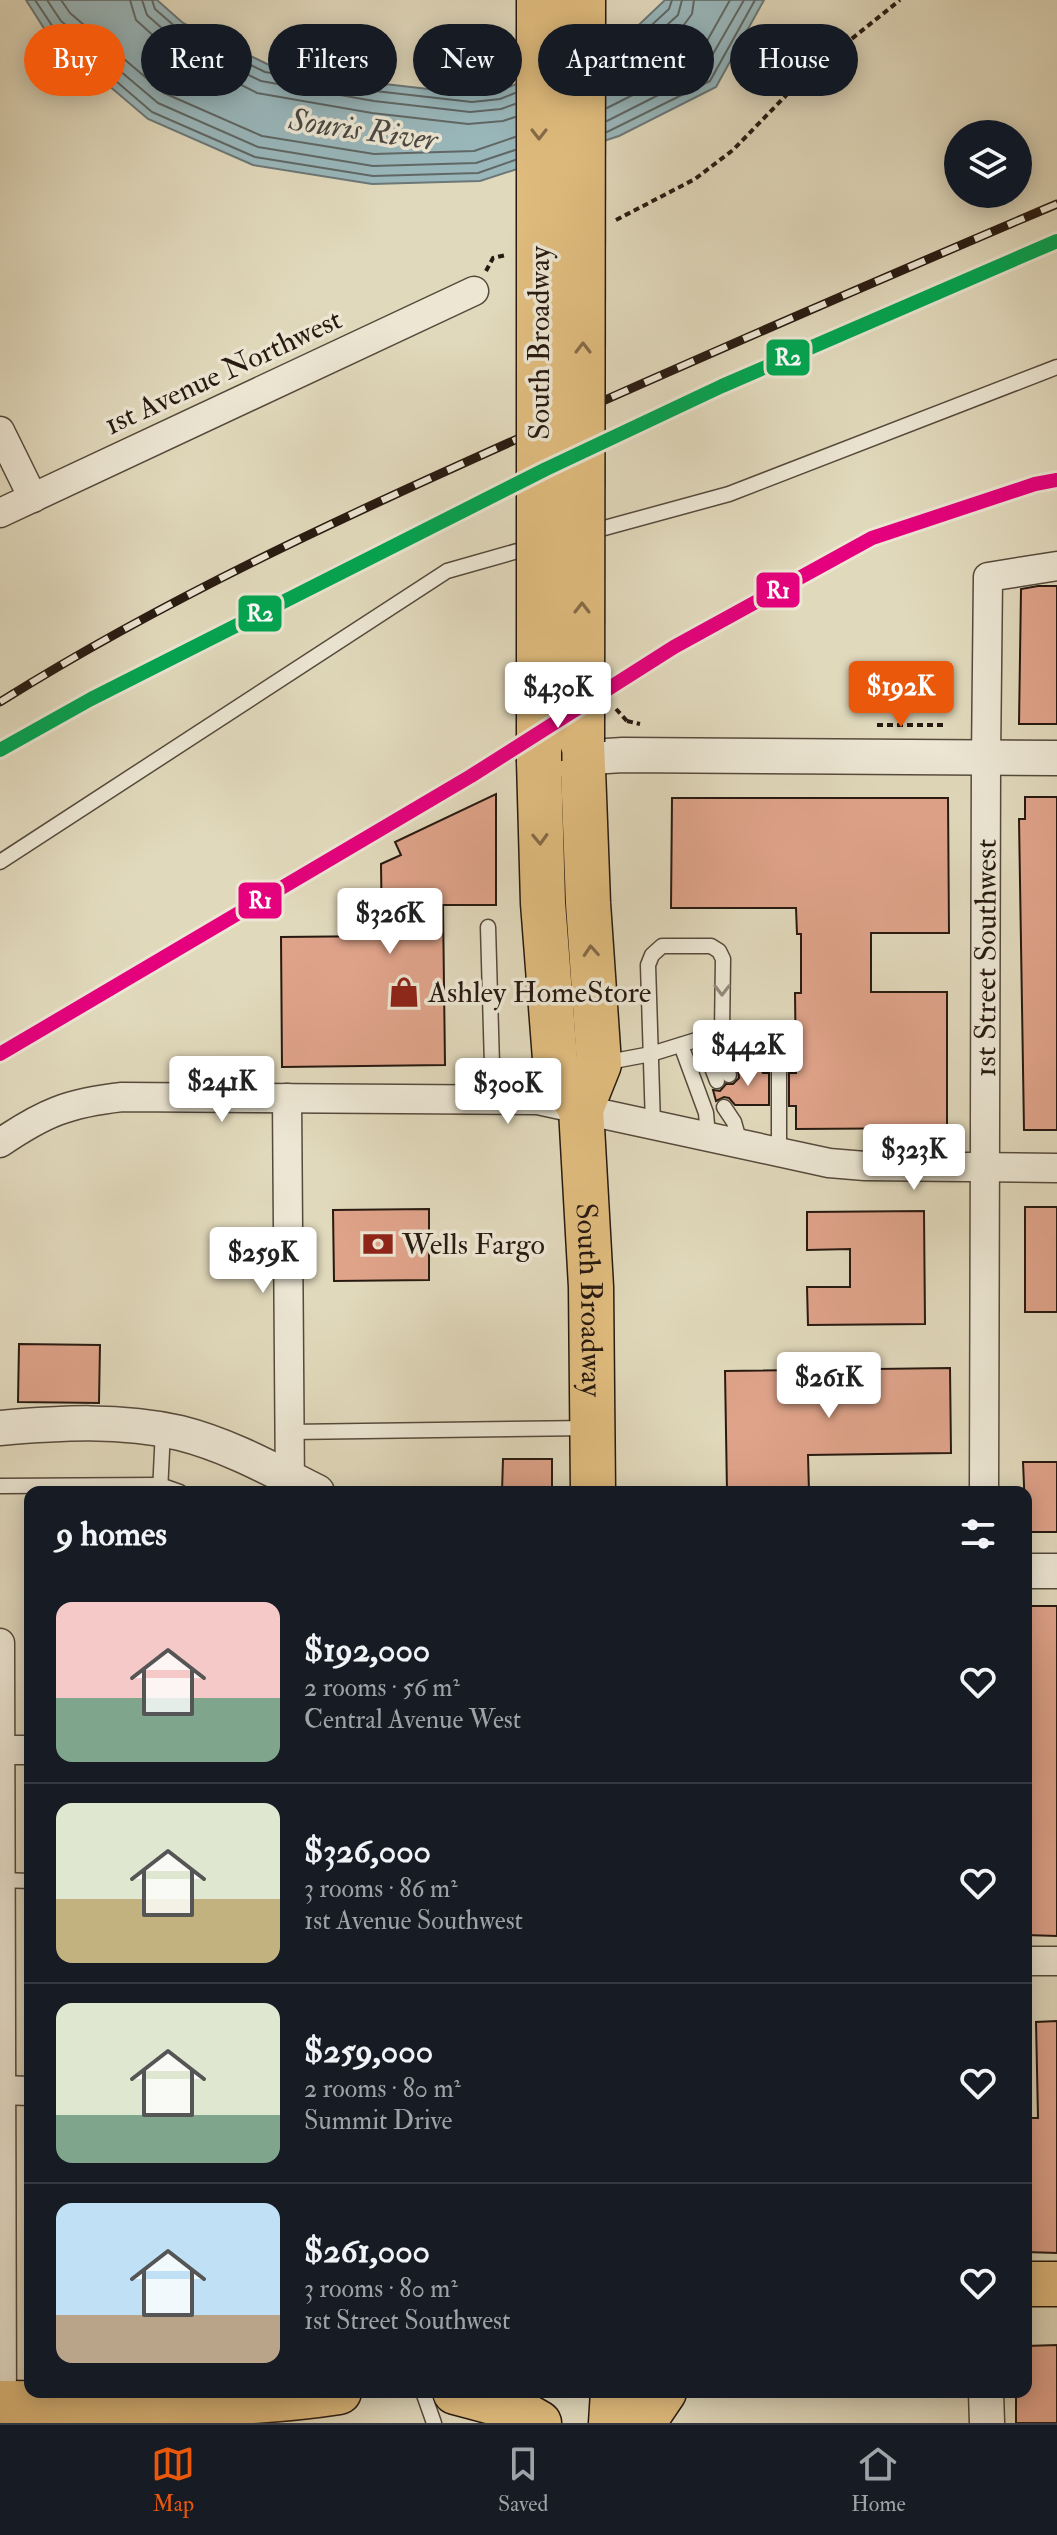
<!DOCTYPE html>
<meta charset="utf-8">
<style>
body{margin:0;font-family:"IM FELL Double Pica",serif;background:#20242c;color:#f1f3f6;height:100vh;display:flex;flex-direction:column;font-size:30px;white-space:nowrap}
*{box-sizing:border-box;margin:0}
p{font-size:26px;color:#9ea1a6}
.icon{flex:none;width:44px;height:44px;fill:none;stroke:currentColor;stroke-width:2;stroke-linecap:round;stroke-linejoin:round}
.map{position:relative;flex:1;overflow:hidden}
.panel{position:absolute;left:24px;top:1486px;width:1008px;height:912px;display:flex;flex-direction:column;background:#171b24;border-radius:16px;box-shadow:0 4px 20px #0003}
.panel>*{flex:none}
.guide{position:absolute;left:24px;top:24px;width:1010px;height:72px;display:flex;gap:16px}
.controls{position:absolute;left:944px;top:120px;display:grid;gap:16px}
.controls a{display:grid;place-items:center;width:88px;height:88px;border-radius:50%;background:#171b24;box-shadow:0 4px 20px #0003;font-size:40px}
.price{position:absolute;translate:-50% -68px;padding:0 18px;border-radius:8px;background:#fff;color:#222;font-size:26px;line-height:52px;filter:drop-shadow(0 2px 4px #0008)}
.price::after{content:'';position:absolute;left:50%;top:48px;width:24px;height:18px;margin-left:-12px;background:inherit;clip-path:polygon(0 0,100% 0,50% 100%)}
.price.on{background:#ea580c;color:#fff}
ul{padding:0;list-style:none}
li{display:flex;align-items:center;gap:24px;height:200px;padding:0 32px}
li+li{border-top:2px solid #363941}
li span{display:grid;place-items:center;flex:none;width:224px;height:160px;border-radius:16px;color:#555}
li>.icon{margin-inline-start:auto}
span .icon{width:96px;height:96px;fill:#fffc;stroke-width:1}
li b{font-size:34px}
h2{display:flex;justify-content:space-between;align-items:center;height:96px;padding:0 32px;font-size:34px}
.tag{padding:0 28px;border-radius:36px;background:#171b24;box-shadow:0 4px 20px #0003;font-size:28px;line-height:72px}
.tag.on{background:#ea580c;color:#fff}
.menu{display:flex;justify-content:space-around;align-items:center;height:112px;border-top:2px solid #363941;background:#171b24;font-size:22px;color:#9ea1a6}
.menu a{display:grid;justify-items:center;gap:4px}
.menu .on{color:#ea580c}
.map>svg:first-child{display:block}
.water{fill:#99b7bb;stroke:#6c7877;stroke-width:2}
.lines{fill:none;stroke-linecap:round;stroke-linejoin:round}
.shore{stroke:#606866;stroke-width:2}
.building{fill:#dfa38a;stroke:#281a11;stroke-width:2}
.service-casing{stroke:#564a3c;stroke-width:17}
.minor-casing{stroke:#564a3c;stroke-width:31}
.tertiary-casing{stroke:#564a3c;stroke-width:37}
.primary-casing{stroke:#281a11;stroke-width:47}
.path{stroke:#281a11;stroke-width:4;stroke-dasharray:6 4;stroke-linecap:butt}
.service{stroke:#ece6d3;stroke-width:14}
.minor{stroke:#ece6d3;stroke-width:28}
.tertiary{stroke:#ece6d3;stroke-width:34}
.primary{stroke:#e0bc7e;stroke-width:44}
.rail-casing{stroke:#281a11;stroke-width:9}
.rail{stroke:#ece6d3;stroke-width:6;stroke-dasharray:18;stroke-linecap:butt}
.primary-bridge-casing{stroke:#281a11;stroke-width:47;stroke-linecap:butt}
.path-bridge{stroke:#281a11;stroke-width:4;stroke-dasharray:6 4;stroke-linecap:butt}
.primary-bridge{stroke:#e0bc7e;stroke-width:44}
.rail-1-casing{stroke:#ece6d3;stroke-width:20}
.rail-2-casing{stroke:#ece6d3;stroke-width:20}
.rail-1{stroke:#e5007d;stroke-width:14}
.rail-2{stroke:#00a651;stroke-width:14}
.oneway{stroke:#846b48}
.oneway2{stroke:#948a7c}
.labels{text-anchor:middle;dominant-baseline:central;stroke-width:7;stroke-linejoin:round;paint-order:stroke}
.street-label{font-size:30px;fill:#281a11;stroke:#ece6d3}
.poi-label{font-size:30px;fill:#281a11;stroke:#ece6d3;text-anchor:start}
.water-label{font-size:32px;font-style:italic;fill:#4a4944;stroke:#ece6d3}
.line-badge{stroke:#ece6d3;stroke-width:3}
.badge-label{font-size:22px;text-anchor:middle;font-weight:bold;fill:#fff}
</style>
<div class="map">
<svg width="1057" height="2423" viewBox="0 0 1057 2423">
<rect width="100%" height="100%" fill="#e1d9bc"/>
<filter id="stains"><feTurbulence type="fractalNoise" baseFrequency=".0025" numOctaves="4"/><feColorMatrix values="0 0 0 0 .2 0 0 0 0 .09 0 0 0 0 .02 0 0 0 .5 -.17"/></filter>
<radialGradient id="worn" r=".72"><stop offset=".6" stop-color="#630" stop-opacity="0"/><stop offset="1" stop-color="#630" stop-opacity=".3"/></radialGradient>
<polygon class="water" points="26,0 157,0 183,23 267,64 376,83 472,94 499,91 623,40 665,0 764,0 716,87 619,136 480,181 372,184 253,165 148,119 47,33"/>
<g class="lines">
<g class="shore">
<polyline points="35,0 53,27 152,112 255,157 373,176 478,173 515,160"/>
<polyline points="47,0 61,21 158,103 258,147 373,166 476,163 515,150"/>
<polyline points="61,0 70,13 164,93 262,136 374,154 474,151 515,137"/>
<polyline points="130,0 136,20 166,47 257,93 372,113 468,124 503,121 515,117"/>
<polyline points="142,0 147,15 173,38 261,81 374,101 470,112 501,109 515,104"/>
<polyline points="152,0 155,9 178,29 265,72 375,91 472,102 500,99 515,93"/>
<polyline points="607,55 629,46 669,9 672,0"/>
<polyline points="607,66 636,53 678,15 682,0"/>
<polyline points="607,79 639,65 683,26 692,14 694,0"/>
<polyline points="607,108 694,64 730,0"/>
<polyline points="607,121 702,73 744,0"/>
<polyline points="607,132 710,81 755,0"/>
</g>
</g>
<g class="building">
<polygon points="1038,586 1057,586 1057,724 1019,724 1021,589"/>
<polygon points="496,794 496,905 443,905 445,1065 282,1067 281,937 382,936 381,864 401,855 395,842"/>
<polygon points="1025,797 1057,797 1057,1130 1024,1130 1019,819 1025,819"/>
<polygon points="672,798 948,798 949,933 871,933 871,992 947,992 947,1128 796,1129 796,1106 789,1106 789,1073 796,1073 795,993 801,993 801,934 797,934 796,908 671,908"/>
<polygon points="756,1061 763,1073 769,1073 769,1105 735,1105 729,1098 724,1097 716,1101 713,1090 720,1091 726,1084 733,1084 739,1078 738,1070"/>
<rect x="1025" y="1207" width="32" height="105"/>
<polygon points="429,1209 429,1280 334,1281 333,1210"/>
<polygon points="924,1211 925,1324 808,1325 807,1287 850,1287 850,1249 807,1250 807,1212"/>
<polygon points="19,1344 100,1345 99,1403 18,1402"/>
<polygon points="950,1368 951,1453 808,1455 809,1492 727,1492 725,1371"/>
<polygon points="503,1459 552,1459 552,1492 502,1492"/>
<polygon points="1023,1462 1057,1462 1057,1532 1026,1532"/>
<polygon points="1026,1606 1057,1606 1057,1936 1026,1935"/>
<polygon points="1057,2021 1057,2253 1026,2252 1026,2118 1038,2118 1036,2022"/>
<polygon points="1057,2345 1057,2423 1016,2423 1016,2392 1026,2392 1026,2346"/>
</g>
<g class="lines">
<defs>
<g id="service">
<polyline points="586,533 729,494 1057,367"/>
<polyline points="0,862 447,571 535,546"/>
<polyline points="488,927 493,1100"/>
<polyline points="715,1035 729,1075"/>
<polyline points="701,1039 717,1081"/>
<polyline points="681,1045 706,1113 708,1136"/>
<polyline points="603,1063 651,1054 722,1032 779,1054 779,1152"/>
<polyline points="724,1107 734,1122 740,1143"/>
<polyline points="653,1125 648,965 652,955 662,946 711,946 719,951 723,959 722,1032"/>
<polyline points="290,1432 589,1428"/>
<polyline points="0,1486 160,1485 180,1492"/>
<polyline points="160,1492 163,1430"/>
<polyline points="1,1880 30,1881"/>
<polyline points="423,2392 434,2423"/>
</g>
<g id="minor">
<polyline points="0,431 33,498"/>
<polyline points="0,513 474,291"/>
<polyline points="287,1098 290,1492"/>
<path d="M0 1143C44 1113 68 1103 122 1097L538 1100 829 1163 865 1166 1057 1168"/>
<path id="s1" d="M984 1492 986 759 988 577 1057 566"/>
<polyline points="0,1643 2,2419"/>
<polyline points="2,1750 30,1750"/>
<polyline points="1026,1961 1057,1961"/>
<polyline points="0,2090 30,2091"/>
</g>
<g id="tertiary">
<polyline points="558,759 623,755 1057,758"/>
<path d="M0 1428C59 1423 121 1419 180 1433 228 1445 273 1470 317 1492"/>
<polyline points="1026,1571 1057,1571"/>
<polyline points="986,2392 987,2423"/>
</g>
<g id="primary">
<path id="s2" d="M582 742 588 903 599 1064 581 1109 591 1287 593 1492"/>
<polyline points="539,761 543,903 556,1072 581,1109"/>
<polyline points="1026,2284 1057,2284"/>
<polyline points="455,2392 511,2407 539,2423"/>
<path d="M0 2403C112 2403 228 2409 339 2392"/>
<polyline points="611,2423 613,2392"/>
<polyline points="643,2423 664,2392"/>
</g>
</defs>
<use href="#service" class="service-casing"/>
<use href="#minor" class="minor-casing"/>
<use href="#tertiary" class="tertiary-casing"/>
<use href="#primary" class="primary-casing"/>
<g class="path">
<polyline points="616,220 695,179 733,150 803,78 900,0"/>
<polyline points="486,271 493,258 506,255"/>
<polyline points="627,721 640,724"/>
<polyline points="877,725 943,725"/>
</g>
<use href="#service" class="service"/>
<use href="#minor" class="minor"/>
<use href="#tertiary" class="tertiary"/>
<use href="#primary" class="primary"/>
<defs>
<g id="rail">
<path d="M0 702C166 598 345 516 524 436 701 357 878 280 1057 204"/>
<polyline points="0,1054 471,776 674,647 872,538 1035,484 1057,480"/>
</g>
</defs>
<use href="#rail" class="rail-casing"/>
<use href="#rail" class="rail"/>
<defs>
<g id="primary-bridge">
<polyline points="582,742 583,0"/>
<polyline points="539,761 539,0"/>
</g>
</defs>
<use href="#primary-bridge" class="primary-bridge-casing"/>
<polyline class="path-bridge" points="616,709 627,721"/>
<use href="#primary-bridge" class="primary-bridge"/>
<defs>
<polyline id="rail-1" points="0,1054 471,776 674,647 872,538 1035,484 1057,480"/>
<polyline id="rail-2" points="0,750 91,699 546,469 722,386 1057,241"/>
</defs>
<use href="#rail-1" class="rail-1-casing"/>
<use href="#rail-2" class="rail-2-casing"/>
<use href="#rail-1" class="rail-1"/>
<use href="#rail-2" class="rail-2"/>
</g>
<defs><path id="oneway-chevron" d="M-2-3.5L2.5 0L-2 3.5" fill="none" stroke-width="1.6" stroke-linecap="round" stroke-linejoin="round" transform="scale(2)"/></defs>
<g class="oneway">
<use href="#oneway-chevron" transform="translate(539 134) rotate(90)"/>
<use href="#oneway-chevron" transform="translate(583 348) rotate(-90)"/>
<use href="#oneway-chevron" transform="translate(582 608) rotate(-90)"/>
<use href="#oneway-chevron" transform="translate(540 839) rotate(88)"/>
<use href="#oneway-chevron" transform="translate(591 951) rotate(-94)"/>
</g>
<use class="oneway2" href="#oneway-chevron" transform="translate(722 990) rotate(90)"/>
<defs>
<symbol id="shop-bare" viewBox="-9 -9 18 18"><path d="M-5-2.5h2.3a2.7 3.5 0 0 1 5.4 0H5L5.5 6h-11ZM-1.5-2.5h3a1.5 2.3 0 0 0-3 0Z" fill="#8f2418" stroke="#ece6d3" stroke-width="2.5" paint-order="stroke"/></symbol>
<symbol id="bank-bare" viewBox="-9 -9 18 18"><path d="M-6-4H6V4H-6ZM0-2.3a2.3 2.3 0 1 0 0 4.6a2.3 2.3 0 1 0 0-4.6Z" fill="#8f2418" stroke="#ece6d3" stroke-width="2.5" paint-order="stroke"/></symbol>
</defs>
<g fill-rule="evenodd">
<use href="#shop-bare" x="382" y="970" width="44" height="44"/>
<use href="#bank-bare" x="356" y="1222" width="44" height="44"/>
</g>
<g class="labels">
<g class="street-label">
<text transform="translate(539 343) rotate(-90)">South Broadway</text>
<text transform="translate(223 372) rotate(-25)">1st Avenue Northwest</text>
<text stroke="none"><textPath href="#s1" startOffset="534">1st Street Southwest</textPath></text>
<text stroke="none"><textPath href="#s2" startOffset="562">South Broadway</textPath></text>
</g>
<g class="poi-label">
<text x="428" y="992">Ashley HomeStore</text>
<text x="402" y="1244">Wells Fargo</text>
</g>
<g class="water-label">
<text transform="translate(363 130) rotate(8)">Souris River</text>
</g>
</g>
<g class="line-badge">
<rect x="765" y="338" width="46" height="39" rx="8" fill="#00a651"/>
<rect x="755" y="571" width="46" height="38" rx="8" fill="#e5007d"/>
<rect x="237" y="594" width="46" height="39" rx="8" fill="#00a651"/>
<rect x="237" y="881" width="46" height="39" rx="8" fill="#e5007d"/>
</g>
<g class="badge-label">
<text x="788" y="365">R2</text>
<text x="778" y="598">R1</text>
<text x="260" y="621">R2</text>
<text x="260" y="908">R1</text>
</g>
<rect width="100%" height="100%" filter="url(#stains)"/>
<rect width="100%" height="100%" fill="url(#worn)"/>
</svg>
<div class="controls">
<a><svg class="icon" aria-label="layers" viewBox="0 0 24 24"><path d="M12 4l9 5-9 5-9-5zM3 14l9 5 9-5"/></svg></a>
</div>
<b class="price on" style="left:901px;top:729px">$192K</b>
<b class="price" style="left:558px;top:730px">$430K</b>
<b class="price" style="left:390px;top:956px">$326K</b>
<b class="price" style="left:748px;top:1088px">$442K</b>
<b class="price" style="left:222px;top:1124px">$241K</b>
<b class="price" style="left:508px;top:1126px">$300K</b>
<b class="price" style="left:914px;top:1192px">$323K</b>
<b class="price" style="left:263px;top:1295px">$259K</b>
<b class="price" style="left:829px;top:1420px">$261K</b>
<div class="guide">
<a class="tag on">Buy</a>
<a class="tag">Rent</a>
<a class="tag">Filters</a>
<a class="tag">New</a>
<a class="tag">Apartment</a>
<a class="tag">House</a>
</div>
<section class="panel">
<h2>9 homes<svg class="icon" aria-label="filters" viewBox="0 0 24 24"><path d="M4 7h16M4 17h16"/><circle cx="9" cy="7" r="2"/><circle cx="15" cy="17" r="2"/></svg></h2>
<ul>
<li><span style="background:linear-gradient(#f6c9c9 60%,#7fa58c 0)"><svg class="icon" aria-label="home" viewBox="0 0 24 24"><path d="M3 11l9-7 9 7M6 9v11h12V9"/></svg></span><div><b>$192,000</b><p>2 rooms · 56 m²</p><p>Central Avenue West</p></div><svg class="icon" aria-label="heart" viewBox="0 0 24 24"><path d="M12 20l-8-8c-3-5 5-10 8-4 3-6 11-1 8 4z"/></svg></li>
<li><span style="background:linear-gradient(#dfe7d0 60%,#c2b280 0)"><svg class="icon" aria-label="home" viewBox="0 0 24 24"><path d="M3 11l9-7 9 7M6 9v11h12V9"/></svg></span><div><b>$326,000</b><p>3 rooms · 86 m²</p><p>1st Avenue Southwest</p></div><svg class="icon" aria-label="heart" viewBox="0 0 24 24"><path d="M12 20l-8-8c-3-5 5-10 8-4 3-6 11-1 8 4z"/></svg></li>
<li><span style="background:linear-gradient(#dfe7d0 70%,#7fa58c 0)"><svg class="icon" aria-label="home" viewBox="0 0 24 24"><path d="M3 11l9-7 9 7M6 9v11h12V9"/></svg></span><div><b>$259,000</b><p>2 rooms · 80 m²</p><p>Summit Drive</p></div><svg class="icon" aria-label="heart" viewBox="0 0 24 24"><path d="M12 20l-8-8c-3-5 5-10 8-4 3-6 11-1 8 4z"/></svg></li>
<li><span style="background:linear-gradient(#bfe0f5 70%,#b9a48a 0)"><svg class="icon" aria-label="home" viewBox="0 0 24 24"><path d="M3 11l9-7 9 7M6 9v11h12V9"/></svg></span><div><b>$261,000</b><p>3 rooms · 80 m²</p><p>1st Street Southwest</p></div><svg class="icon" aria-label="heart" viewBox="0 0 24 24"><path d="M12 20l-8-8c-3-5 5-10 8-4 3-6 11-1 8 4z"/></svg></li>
</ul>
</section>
</div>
<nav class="menu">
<a class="on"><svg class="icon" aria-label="map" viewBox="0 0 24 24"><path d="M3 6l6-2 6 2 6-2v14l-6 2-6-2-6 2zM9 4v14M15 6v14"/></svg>Map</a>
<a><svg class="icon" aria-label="saved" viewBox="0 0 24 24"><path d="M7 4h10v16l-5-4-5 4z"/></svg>Saved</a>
<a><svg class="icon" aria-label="home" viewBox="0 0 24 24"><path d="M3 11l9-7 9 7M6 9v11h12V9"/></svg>Home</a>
</nav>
